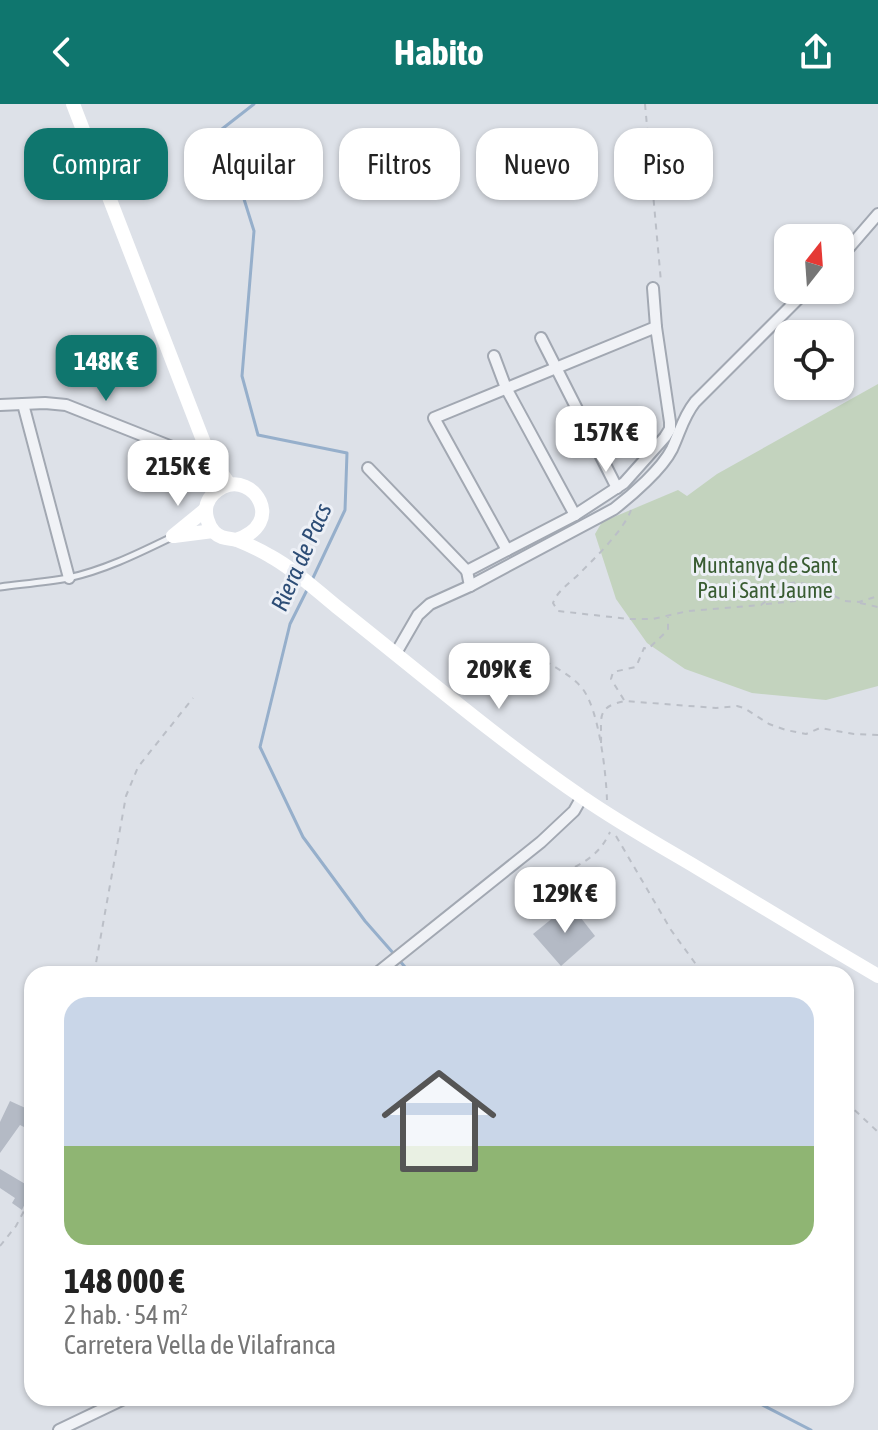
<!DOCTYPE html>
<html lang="es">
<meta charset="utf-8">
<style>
body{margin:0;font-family:"Asap Condensed",sans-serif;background:#f6f6f6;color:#222;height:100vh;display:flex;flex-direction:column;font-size:30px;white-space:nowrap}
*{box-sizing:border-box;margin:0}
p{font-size:26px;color:#767676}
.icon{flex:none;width:44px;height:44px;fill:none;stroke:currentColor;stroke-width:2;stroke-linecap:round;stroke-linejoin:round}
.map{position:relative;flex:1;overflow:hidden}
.panel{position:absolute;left:24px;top:862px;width:830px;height:440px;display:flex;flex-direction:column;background:#fff;border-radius:24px;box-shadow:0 2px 6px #0004}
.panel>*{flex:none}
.guide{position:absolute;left:24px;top:24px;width:830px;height:72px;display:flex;gap:16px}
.needle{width:52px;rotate:17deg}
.fabs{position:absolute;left:774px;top:120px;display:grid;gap:16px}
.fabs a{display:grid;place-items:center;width:80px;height:80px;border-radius:16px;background:#fff;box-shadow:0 2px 6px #0004;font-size:40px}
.price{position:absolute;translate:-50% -68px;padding:0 18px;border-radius:16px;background:#fff;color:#222;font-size:26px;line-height:52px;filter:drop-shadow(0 2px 4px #0008)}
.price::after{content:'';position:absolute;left:50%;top:48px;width:24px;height:18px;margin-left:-12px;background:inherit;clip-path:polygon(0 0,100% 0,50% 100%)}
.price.current{background:#0f766e;color:#fff}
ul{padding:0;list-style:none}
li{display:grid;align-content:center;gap:16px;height:424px;padding:0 40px}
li+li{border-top:2px solid #e0e0e0}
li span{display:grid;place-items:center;height:248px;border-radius:24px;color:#555}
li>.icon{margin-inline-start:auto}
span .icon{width:144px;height:144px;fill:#fffc;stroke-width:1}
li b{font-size:34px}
.pill{padding:0 28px;border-radius:24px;background:#fff;box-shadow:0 2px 6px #0004;font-size:28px;line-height:72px}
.pill.current{background:#0f766e;color:#fff}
header{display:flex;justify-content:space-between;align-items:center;height:104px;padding:0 40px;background:#0f766e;color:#fff;font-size:36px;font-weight:700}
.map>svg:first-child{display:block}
.green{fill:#c3d3be}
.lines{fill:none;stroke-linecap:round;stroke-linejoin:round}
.stream{stroke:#96afcb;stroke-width:3}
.building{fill:#b4bac5}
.lane-casing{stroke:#a2a8b2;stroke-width:9}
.street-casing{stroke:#a2a8b2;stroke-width:14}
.path{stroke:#bbbfc7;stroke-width:2;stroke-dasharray:6 6;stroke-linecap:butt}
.lane{stroke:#f0f2f6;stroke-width:5}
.street{stroke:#f0f2f6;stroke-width:10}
.secondary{stroke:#fff;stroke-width:14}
.labels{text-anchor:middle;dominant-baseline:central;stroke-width:6;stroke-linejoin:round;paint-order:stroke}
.park-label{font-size:22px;fill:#395c32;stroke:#edf0f6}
.water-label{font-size:24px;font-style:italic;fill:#2d4d76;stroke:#edf0f6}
</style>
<header><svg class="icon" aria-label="back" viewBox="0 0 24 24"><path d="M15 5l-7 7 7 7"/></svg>Habito<svg class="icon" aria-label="share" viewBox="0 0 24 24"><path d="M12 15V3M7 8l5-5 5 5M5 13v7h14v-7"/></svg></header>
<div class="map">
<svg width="878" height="1326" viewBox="0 0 878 1326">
<rect width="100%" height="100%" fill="#dde1e8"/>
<polygon class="green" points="878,280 878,582 826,596 752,589 685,565 647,539 616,495 595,430 602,418 678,386 687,392 717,370"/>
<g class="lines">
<g class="stream">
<polyline points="254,0 222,25 254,127 242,272 258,331 347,349 345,406 312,476"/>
<polyline points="307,486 290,520 260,643 303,733 365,817 394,850"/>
<polyline points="399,856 411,870"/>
<polyline points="749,1294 811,1326"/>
</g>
</g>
<g class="building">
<polygon points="570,800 595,832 561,862 533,830"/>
<polygon points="10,997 32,1007 32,1016 28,1025 20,1021 0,1049 0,1018"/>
<polygon points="0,1065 32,1084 22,1106 12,1099 15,1094 0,1084"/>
</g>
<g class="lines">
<defs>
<path id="lane" d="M0 483C23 480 46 478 68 474 105 466 139 449 172 433"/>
<g id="street">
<polyline points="840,154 878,110"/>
<polyline points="541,234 617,384"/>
<polyline points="494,252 506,284 575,411"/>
<polyline points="23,300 69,474"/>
<polyline points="0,301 45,299 66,301 192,351 209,351"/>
<polyline points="368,364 467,467"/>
<polyline points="507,446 434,314 656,223"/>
<polyline points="470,482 467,467 575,411 624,379 665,333 670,325 670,318 656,223 653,184"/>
<path d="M396 549 418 511 430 500 470 482 614 405C632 391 662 365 672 345 680 328 683 313 695 298L807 186"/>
<polyline points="376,870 541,738 574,707 582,693"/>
<polyline points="59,1326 126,1294"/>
</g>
</defs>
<use href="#lane" class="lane-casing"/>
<use href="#street" class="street-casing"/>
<g class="path">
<polyline points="645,0 661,178"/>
<path d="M631 406C624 426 594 455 579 470 569 480 558 486 553 499L558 507 629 515H653L688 507 761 501 787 480 797 478 815 482 844 497 859 498 878 492"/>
<polyline points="860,499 878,503"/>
<polyline points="766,500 834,493"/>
<path d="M545 557C558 565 572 572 582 584 599 605 606 668 607 696"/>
<polyline points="624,596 611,575 613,568 636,563 644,544 648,545 668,526 668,513"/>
<path d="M601 639C602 614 595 603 625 597L716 604 737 602 744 604 769 620 786 626 806 630 820 624 854 630 878 631"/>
<polyline points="616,732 671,826 703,870"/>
<path d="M575 763C592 754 602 745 610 728"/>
<polyline points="94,870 126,692 138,663 193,594"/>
<polyline points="846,998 878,1028"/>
<polyline points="0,1142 16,1122 32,1092"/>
</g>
<use href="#lane" class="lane"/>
<use href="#street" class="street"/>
<g class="secondary">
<polyline points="73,0 201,331 209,351 229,380"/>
<polyline points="173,432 206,405"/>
<polyline points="174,432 213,427"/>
<path d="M236 436C287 419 253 368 223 383 216 387 210 391 207 400 204 409 208 421 214 428 221 435 228 434 237 436 247 440 260 446 270 452 294 465 316 486 337 503 418 567 497 635 582 693 618 718 657 740 696 763 756 799 817 836 878 872"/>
</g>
</g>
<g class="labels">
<g class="park-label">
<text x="765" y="461">Muntanya de Sant<tspan x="765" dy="25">Pau i Sant Jaume</tspan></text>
</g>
<g class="water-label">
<text transform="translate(301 453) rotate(-66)">Riera de Pacs</text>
</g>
</g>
</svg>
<div class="fabs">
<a><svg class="needle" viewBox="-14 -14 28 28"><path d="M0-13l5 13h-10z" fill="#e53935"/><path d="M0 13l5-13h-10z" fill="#767676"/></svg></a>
<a><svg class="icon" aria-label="locate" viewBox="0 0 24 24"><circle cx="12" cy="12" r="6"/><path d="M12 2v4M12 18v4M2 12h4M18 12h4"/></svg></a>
</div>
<b class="price current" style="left:106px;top:299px">148K €</b>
<b class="price" style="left:606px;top:370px">157K €</b>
<b class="price" style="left:178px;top:404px">215K €</b>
<b class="price" style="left:499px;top:607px">209K €</b>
<b class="price" style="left:565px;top:831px">129K €</b>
<div class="guide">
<a class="pill current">Comprar</a>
<a class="pill">Alquilar</a>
<a class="pill">Filtros</a>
<a class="pill">Nuevo</a>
<a class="pill">Piso</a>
</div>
<section class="panel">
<ul>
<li><span style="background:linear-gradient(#c9d6e8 60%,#8fb573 0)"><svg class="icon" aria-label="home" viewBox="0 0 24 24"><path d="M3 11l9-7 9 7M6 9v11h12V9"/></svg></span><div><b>148 000 €</b><p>2 hab. · 54 m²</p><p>Carretera Vella de Vilafranca</p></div></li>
</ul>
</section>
</div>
